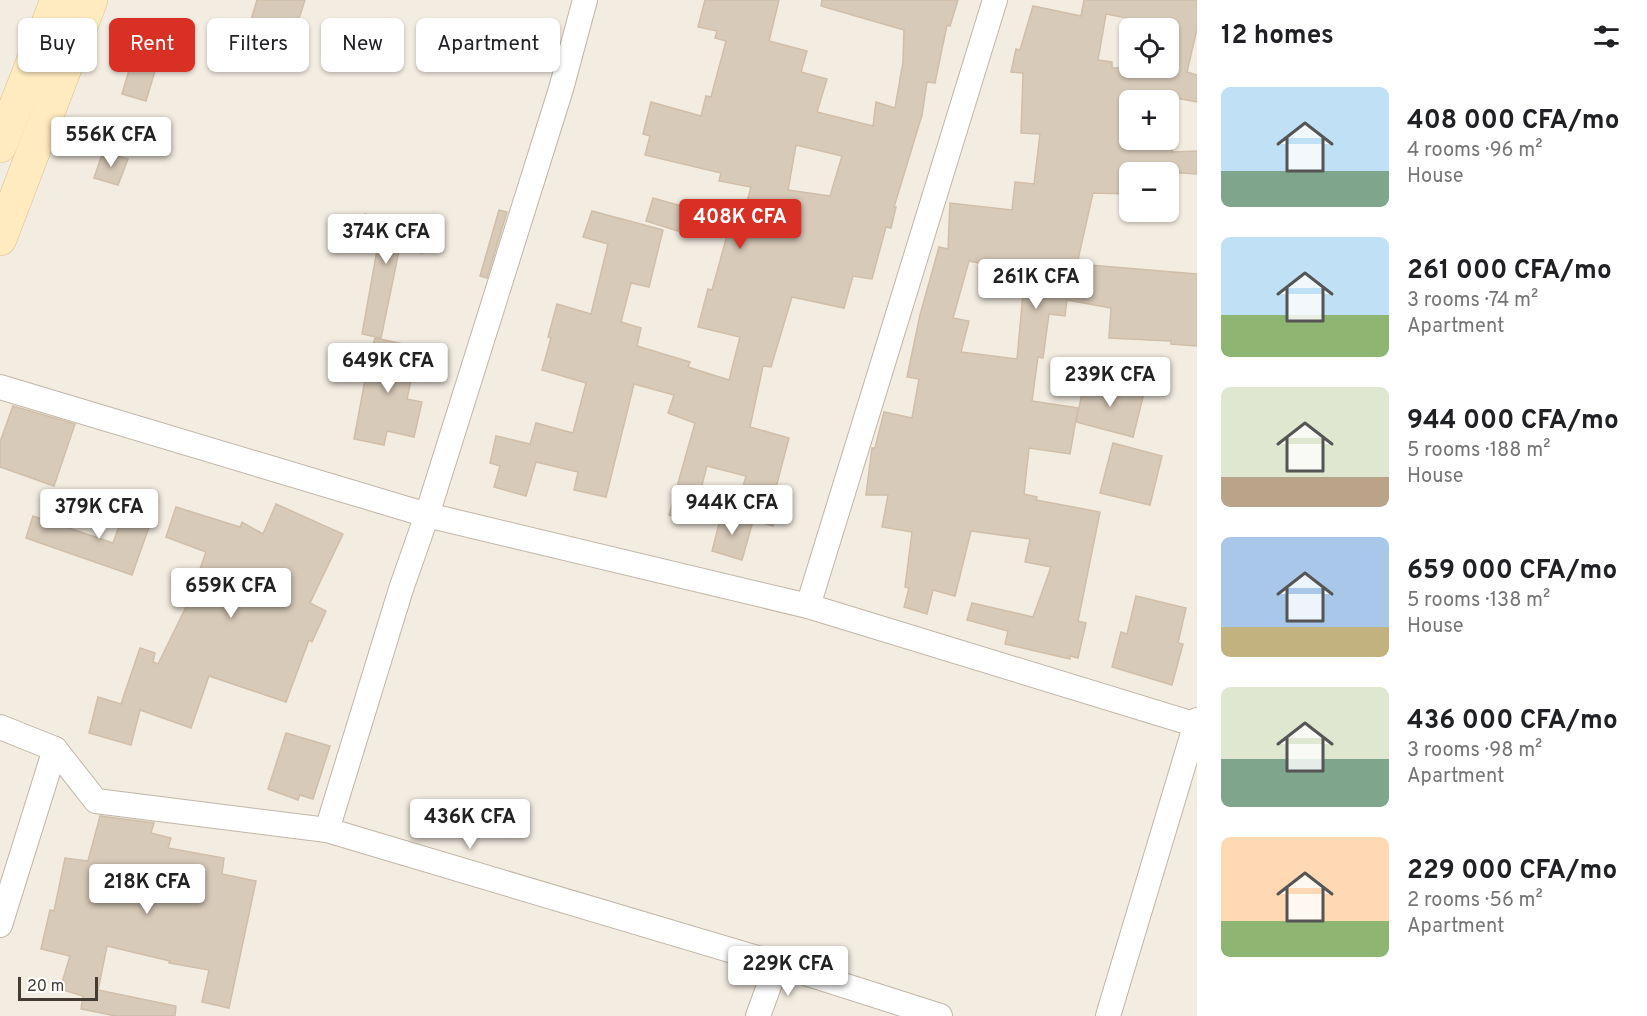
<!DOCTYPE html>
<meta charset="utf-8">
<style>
body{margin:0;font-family:Overpass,sans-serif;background:#f6f6f6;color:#202124;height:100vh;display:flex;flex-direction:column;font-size:22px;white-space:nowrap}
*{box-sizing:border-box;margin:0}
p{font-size:20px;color:#757577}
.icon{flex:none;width:33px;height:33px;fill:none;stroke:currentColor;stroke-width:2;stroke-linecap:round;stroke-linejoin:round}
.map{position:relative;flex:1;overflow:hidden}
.sheet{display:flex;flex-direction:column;background:#fff;width:450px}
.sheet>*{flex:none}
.top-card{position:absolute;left:18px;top:18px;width:570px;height:54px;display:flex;gap:12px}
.controls{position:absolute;left:1119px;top:18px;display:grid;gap:12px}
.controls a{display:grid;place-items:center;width:60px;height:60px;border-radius:9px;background:#fff;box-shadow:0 2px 4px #0004;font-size:30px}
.scale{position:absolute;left:18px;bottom:15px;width:80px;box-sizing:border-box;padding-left:6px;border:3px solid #443c32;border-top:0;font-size:16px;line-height:21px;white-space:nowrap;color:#443c32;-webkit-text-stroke:4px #fff;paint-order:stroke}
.price{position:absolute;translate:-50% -51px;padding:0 14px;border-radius:6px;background:#fff;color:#222;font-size:20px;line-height:39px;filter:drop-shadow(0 2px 3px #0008)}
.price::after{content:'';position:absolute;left:50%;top:36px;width:18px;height:14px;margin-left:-9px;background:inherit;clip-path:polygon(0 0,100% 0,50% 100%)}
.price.current{background:#d93025;color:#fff}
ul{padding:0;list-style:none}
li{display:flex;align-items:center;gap:18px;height:150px;padding:0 24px}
li span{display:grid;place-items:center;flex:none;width:168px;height:120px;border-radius:9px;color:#555}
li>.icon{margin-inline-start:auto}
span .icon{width:72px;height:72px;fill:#fffc;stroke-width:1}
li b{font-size:26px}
h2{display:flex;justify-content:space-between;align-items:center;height:72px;padding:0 24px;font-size:26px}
.tag{padding:0 21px;border-radius:9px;background:#fff;box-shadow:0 2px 4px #0004;font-size:21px;line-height:54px}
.tag.current{background:#d93025;color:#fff}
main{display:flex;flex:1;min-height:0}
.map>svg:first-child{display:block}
.building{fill:#d8cab9;stroke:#d0bea8;stroke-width:1.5;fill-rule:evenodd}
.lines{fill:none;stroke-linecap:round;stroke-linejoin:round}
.minor-casing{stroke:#c1b6a6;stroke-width:26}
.secondary-casing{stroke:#dac18e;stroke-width:34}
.minor{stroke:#fff;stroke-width:24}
.secondary{stroke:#ffebbf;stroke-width:33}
</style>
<main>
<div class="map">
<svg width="1197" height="1016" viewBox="0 0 1197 1016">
<rect width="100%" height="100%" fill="#f3ece1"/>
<g class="building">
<polygon points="257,0 305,0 293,37 250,23"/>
<path d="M705 0H779L769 41 807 51 801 72 827 79 817 112 873 126 876 102 895 108 903 62 904 30 821 6 822 0H958L950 26 947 25 935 83 927 82 922 115 894 207H896L891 228 886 227 872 279 853 276 844 308 792 297 771 367 763 366 750 427 789 438 774 495 781 496 773 526 735 515 746 476 707 466 692 522 669 515 695 423 668 413 674 395 634 384 606 497 574 490 578 472 536 462 526 496 494 487 500 466 490 463 496 436 530 444 536 423 573 433 586 383 542 370 551 338 548 337 557 304 591 314 608 244 583 237 592 211 663 230 649 287 631 283 621 322 641 328 637 346 690 362 688 367 729 380 740 337 698 327 708 289 712 290 729 228 739 230 751 187 719 181 721 173 645 155 650 136 643 134 651 102 701 116 706 96 711 97 726 41 715 38 717 31 698 27ZM796 145 842 156 830 196 788 190Z"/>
<path d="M1084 0H1197V29L1187 72 1197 75V102L1176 98 1172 152 1197 151V174L1134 170 1133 172H1130V194L1093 193 1077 264 1197 274V346L1171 344V341L1109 338 1111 308 1067 300 1065 316 1049 314 1043 358 1038 357 1032 401 1078 408 1070 454 1029 448 1024 494 1037 497 1036 500 1100 512 1078 621 1086 623 1078 658 1070 656V659L1005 644 1008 631 967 620 972 603 1033 617 1051 567 1025 562 1030 539 971 531 955 596 933 590 927 614 904 607 909 588 905 587 912 532 882 527 888 495H866L872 448H875L884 412 912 418 919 379 907 377 920 315 939 247 948 249 950 203 1012 210 1015 182 1034 184 1040 134 1021 133 1023 73 1011 72 1016 49 1020 50 1033 6 1081 16ZM1106 14 1163 25V28H1168V68H1112V62L1098 60ZM1130 100H1168V140H1130ZM969 261 1025 272 1017 359 961 352 969 321 953 318Z"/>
<polygon points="133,57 157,64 146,101 122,94"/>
<polygon points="103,152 128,159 118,185 94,178"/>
<polygon points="653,198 685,207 678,231 646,221"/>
<polygon points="499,210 507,212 487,278 480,276"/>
<polygon points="365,214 427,230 422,253 400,246 381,338 362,334 379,239 359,233"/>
<polygon points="375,338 418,347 407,399 422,402 414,437 387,431 384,445 354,439 368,364"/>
<polygon points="1104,382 1144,393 1133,437 1076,422 1084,384 1103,389"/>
<polygon points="13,406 75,424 54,486 0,467 0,442"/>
<polygon points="1113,443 1162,456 1150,505 1100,493"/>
<polygon points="127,504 154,513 132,575 26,538 33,516 113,543"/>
<polygon points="276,504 343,534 310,603 326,611 312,642 309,640 286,702 209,676 191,728 140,710 131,745 89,733 98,697 121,704 140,648 155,653 153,662 158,664 188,603 206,552 166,537 176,507 240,527 242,522 263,534"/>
<polygon points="722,512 753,521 742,560 712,551"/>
<polygon points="1136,596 1186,608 1178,643 1183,644 1172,685 1112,667 1121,632 1127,634"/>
<polygon points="286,733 330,746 313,799 300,795 298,800 268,789"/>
<polygon points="100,816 154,823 151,833 171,838 168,848 224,858 222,874 256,881 229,1008 202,1002 209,970 169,963 170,961 107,946 98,990 176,1006 175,1016 116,1016 81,1009 83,996 60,989 70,956 41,949 50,910 54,911 65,858 88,861"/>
</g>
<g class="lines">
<defs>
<g id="minor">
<polyline points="0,387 427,515 808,606 1197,725"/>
<polyline points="808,606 995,0"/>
<polyline points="0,727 55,749 96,801 327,830 777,964 940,1016"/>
<polyline points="327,830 401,589 427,515 561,89 585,0"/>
<polyline points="0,925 55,749"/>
<polyline points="758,1016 777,964"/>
<polyline points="1108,1016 1197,720"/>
</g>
<g id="secondary">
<polyline points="0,146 57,0"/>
<polyline points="0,239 91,0"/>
</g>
</defs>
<use href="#minor" class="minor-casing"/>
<use href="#secondary" class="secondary-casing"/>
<use href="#minor" class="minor"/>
<use href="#secondary" class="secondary"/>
</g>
</svg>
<div class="controls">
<a><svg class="icon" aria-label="locate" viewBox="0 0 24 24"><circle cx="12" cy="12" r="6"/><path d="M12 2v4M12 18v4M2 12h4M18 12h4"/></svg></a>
<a>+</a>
<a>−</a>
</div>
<div class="scale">20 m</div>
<b class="price" style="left:111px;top:168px">556K CFA</b>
<b class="price current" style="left:740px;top:250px">408K CFA</b>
<b class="price" style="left:386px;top:265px">374K CFA</b>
<b class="price" style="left:1036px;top:310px">261K CFA</b>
<b class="price" style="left:388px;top:394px">649K CFA</b>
<b class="price" style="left:1110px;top:408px">239K CFA</b>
<b class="price" style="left:732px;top:536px">944K CFA</b>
<b class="price" style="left:99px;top:540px">379K CFA</b>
<b class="price" style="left:231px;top:619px">659K CFA</b>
<b class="price" style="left:470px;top:850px">436K CFA</b>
<b class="price" style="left:147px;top:915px">218K CFA</b>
<b class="price" style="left:788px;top:997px">229K CFA</b>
<div class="top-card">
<a class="tag">Buy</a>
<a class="tag current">Rent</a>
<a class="tag">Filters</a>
<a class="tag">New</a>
<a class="tag">Apartment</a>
</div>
</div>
<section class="sheet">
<h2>12 homes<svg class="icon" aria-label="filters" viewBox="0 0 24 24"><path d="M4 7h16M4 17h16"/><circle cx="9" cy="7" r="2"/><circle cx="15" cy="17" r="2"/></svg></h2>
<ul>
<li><span style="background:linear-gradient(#bfe0f5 70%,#7fa58c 0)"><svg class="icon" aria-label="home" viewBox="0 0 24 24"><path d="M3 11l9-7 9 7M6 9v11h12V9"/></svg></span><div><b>408 000 CFA/mo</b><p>4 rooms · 96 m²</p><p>House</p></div></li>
<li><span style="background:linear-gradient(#bfe0f5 65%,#8fb573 0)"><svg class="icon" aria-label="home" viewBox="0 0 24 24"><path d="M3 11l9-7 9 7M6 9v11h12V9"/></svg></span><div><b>261 000 CFA/mo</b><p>3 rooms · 74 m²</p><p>Apartment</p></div></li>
<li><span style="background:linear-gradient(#dfe7d0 75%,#b9a48a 0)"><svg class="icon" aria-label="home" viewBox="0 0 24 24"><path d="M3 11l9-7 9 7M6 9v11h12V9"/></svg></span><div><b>944 000 CFA/mo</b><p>5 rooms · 188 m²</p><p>House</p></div></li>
<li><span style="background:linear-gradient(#a9c7e8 75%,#c2b280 0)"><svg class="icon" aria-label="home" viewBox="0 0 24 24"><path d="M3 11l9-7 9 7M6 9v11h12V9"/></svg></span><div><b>659 000 CFA/mo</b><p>5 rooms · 138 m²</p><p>House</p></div></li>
<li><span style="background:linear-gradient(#dfe7d0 60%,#7fa58c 0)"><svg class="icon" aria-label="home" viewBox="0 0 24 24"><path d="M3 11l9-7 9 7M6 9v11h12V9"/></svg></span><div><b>436 000 CFA/mo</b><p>3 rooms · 98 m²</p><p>Apartment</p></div></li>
<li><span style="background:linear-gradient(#ffd9b3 70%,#8fb573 0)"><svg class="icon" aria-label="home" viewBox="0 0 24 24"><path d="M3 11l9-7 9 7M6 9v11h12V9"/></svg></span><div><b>229 000 CFA/mo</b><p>2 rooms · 56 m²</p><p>Apartment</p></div></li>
</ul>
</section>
</main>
